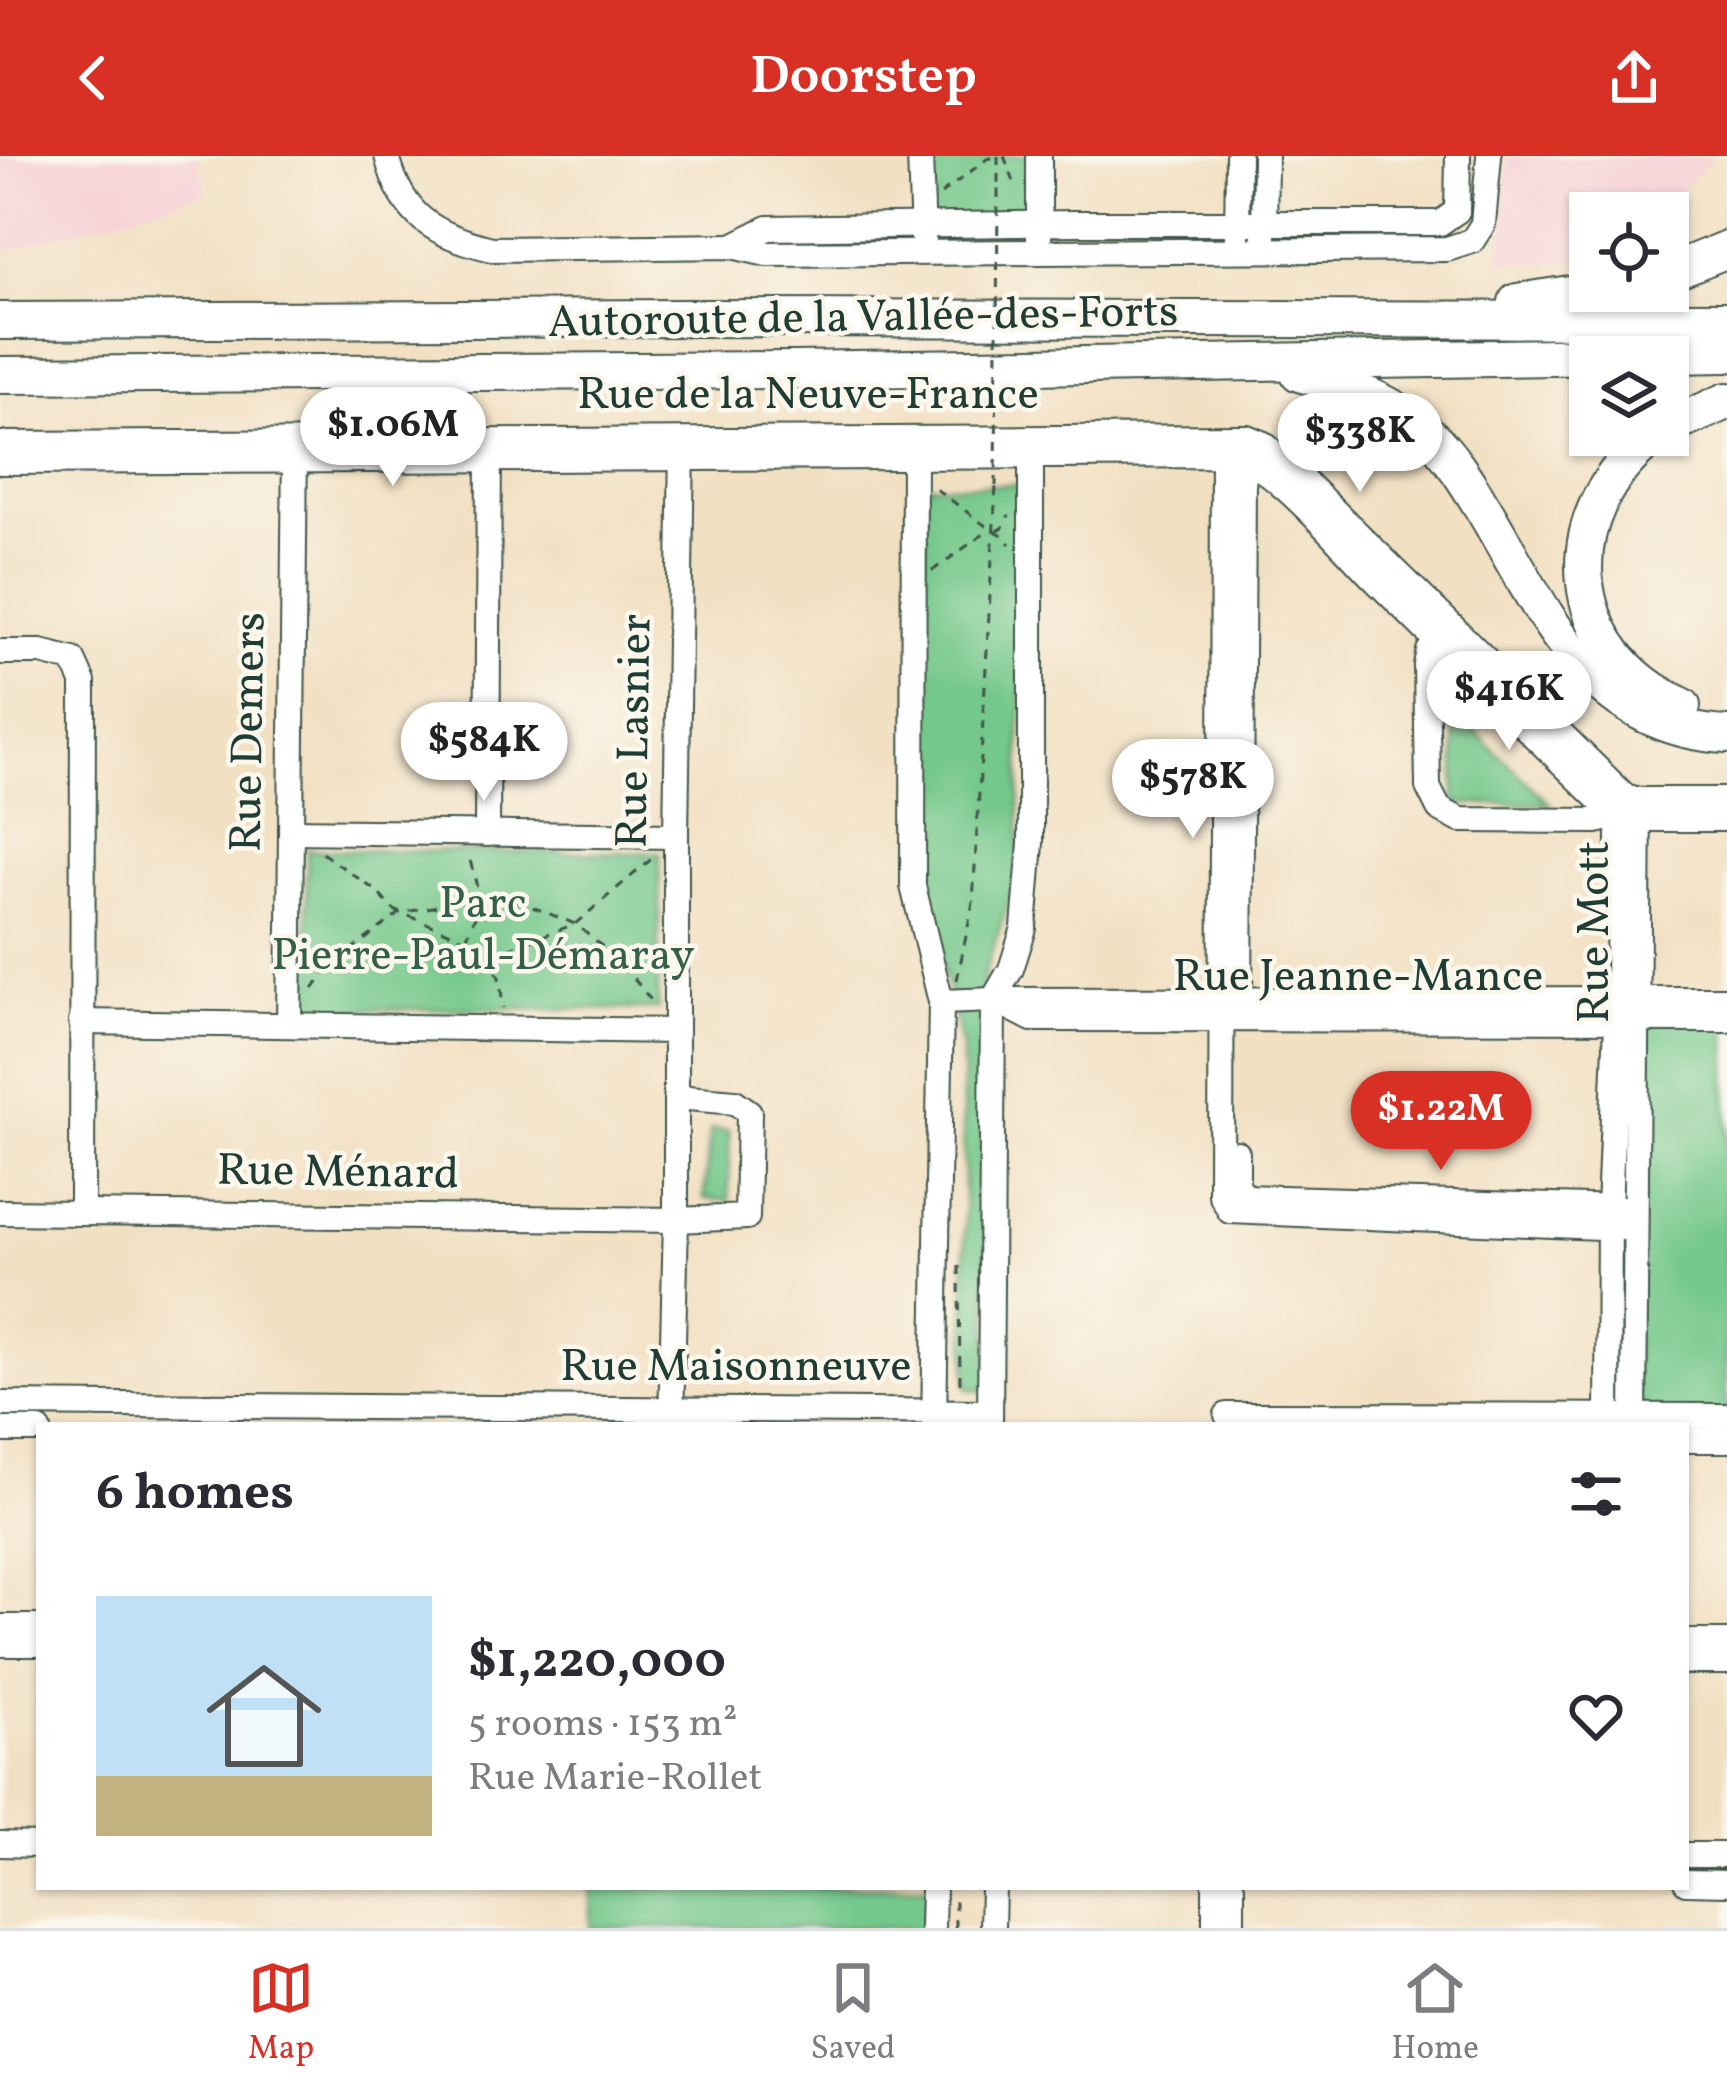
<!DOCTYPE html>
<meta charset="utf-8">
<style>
body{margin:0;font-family:Vollkorn,serif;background:#f7f7f7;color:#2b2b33;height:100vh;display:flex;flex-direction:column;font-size:45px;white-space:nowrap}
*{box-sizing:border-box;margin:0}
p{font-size:39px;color:#7c7c81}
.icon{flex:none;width:66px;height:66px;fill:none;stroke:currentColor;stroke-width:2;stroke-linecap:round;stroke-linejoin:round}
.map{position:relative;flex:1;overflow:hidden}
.sheet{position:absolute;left:36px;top:1266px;width:1653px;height:468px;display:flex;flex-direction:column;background:#fff;border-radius:0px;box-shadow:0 3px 9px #0004}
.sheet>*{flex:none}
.tools{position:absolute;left:1569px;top:36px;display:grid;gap:24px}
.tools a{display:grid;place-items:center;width:120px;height:120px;border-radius:0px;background:#fff;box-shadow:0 3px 9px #0004;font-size:60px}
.price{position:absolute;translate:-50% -102px;padding:0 27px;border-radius:42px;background:#fff;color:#222;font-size:39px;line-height:78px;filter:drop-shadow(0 3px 6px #0008)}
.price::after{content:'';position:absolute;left:50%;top:72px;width:36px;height:27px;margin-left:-18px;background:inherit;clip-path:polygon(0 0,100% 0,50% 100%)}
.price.current{background:#d93025;color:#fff}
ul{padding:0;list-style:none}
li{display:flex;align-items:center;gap:36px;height:300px;padding:0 60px}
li+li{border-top:3px solid #e1e1e2}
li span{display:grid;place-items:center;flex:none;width:336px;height:240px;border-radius:0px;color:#555}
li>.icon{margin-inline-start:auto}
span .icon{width:144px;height:144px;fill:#fffc;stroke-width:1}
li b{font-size:51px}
h2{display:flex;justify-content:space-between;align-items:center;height:144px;padding:0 60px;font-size:51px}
header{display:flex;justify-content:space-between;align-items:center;height:156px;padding:0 60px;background:#d93025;color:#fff;font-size:54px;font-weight:600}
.dock{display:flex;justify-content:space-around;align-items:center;height:168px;border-top:3px solid #e1e1e2;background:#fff;font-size:33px;color:#7c7c81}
.dock a{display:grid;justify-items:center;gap:6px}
.dock .current{color:#d93025}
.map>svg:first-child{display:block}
.built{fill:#f7cfd5}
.green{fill:#75c88b;stroke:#4a8260;stroke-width:3}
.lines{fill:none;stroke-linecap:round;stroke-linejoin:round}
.minor-casing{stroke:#3f5549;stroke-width:28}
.highway-casing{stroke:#3f5549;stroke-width:40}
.path{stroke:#3f5549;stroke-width:3;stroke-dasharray:9 9;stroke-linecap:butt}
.minor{stroke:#fff;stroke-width:24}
.highway{stroke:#fff;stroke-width:36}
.path-bridge{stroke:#3f5549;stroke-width:3;stroke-dasharray:9 9;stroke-linecap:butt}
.labels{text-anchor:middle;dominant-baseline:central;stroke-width:9;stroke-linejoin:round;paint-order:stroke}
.street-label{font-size:45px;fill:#1f3d34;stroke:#fbf7ec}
.park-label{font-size:45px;fill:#34604a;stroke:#fbf7ec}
</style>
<header><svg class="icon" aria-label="back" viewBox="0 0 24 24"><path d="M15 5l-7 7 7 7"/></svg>Doorstep<svg class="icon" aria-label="share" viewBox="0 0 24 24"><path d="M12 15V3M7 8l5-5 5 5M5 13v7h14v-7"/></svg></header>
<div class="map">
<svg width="1727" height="1772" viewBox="0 0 1727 1772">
<rect width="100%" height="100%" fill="#fbf7ec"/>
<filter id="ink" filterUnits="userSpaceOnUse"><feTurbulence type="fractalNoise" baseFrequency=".00833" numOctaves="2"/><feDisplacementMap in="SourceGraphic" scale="24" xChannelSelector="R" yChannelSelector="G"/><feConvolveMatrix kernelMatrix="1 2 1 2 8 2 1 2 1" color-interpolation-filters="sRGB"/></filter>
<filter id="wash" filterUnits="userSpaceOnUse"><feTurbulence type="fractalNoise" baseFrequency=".004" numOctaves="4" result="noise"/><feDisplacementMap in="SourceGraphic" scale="48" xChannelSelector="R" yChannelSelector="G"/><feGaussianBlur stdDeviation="2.7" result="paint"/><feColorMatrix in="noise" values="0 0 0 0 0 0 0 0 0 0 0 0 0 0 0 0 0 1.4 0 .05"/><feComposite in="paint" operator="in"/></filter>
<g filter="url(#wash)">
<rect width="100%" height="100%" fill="#f2e0c3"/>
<g class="built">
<polygon points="0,0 196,0 207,36 0,97"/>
<polygon points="1507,0 1714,0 1659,57 1590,57 1590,106 1501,106"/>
</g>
<g class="green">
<polygon points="921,0 1039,0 1038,67 923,67"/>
<polygon points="925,329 1023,329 1019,716 984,819 981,912 990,1236 967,1233 962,893 923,727"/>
<polygon points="1455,556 1550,648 1455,648"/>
<polygon points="307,694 660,697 658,853 308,853"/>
<polygon points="1727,865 1727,1260 1634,1260 1639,866"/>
<polygon points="710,974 729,975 729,1045 704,1043"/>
<rect x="591" y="1731" width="339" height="41"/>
</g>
</g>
<g filter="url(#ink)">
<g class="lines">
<defs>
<g id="minor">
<path d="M387 0C402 61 434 79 492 93L732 90 767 98 1447 93 1472 85 1483 68 1489 0"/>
<polyline points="920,0 923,82"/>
<polyline points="1457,55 1458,0"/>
<polyline points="1264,80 1265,0"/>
<polyline points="1237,81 1238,0"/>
<polyline points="1039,82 1039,0"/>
<polyline points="732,90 768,72 1072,67 1440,67 1457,55"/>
<polyline points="914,284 913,730 941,846 934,1269"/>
<polyline points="1223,286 1221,1039 1230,1055"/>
<polyline points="0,288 1247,281 1264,288 1290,311 1625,640 1639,644 1727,644"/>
<path d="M0 306 1236 299C1275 312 1340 388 1371 420 1449 498 1528 574 1607 651L1620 660"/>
<polyline points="1444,476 1429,495 1426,509 1428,631 1439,653 1460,664 1596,665 1620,660 1638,663 1727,663"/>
<polyline points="0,496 41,496 73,504 83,526 82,1057"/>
<polyline points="291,675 676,680"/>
<polyline points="487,678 489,290"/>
<polyline points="941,846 993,844 1727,843"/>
<polyline points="1001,847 1032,863 1727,864"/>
<polyline points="1240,855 1243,329 1245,313 1254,291"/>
<polyline points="81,866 675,875"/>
<polyline points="289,869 295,289"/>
<polyline points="1237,997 1237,1029 1245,1041"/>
<polyline points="1236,1050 1245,1041 1623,1052"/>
<polyline points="1230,1055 1623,1072"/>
<polyline points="0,1056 676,1064 747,1061 749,956 735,946 676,941"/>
<polyline points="0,1248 990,1256"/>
<polyline points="1227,1259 1727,1260"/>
<polyline points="671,1267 676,1064 676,680 682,288"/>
<polyline points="990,1269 993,844 1011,813 1024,772 1031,687 1031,288"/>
<polyline points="1608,1269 1609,1052 1618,843 1619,678 1623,648"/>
<polyline points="1634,1269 1639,644"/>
<polyline points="0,1274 39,1274"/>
<polyline points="1686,1284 1727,1284"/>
<polyline points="0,1471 39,1471"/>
<polyline points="1686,1486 1727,1486"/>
<polyline points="0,1488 39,1488"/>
<polyline points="1686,1506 1727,1506"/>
<polyline points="0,1688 39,1689"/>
<polyline points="1686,1699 1727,1699"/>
<polyline points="1686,1726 1727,1727"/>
<polyline points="932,1772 933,1731"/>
<polyline points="992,1772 993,1731"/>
<polyline points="1215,1772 1215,1731"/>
<polyline points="1232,1772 1232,1731"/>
</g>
<g id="highway">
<polyline points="1668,117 1727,93"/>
<polyline points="1517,146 1590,135"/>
<polyline points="0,165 697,162 1727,164"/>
<path d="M1299 217C1348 231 1393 244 1430 280 1452 301 1468 328 1484 354 1545 456 1589 572 1727 579"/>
<polyline points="0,219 795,214 1727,198"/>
<polyline points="1668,271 1727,245"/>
<path d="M1656 279C1551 355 1562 497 1682 550"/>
</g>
</defs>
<use href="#minor" class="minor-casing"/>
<use href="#highway" class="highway-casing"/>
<g class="path">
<polyline points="998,0 998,33"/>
<polyline points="1004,0 1016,31"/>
<polyline points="941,38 987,3 999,0"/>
<polyline points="936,333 990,373 1001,378 1010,388"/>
<polyline points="997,374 1002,373 1009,359"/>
<polyline points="932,415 988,375"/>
<polyline points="322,697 375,734 394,754 466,783 489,800 500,824 503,852"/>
<path d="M466 783C484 742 479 739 468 697"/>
<polyline points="491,799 575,768 655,700"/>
<polyline points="957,824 973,746 996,330"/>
<polyline points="313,833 330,810 400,757 480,742 515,744 575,768 620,805 654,848"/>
<polyline points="959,1110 960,1232"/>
<polyline points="955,1772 955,1739"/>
</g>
<use href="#minor" class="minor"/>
<use href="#highway" class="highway"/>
<polyline class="path-bridge" points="996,330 998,33"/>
</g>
</g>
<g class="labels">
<g class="street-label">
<text transform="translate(863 163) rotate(-1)">Autoroute de la Vallée-des-Forts</text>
<text x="808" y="240">Rue de la Neuve-France</text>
<text transform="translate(636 575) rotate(-89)">Rue Lasnier</text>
<text transform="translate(250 576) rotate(-89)">Rue Demers</text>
<text transform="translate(1596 776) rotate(-90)">Rue Mott</text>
<text x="1358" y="822">Rue Jeanne-Mance</text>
<text transform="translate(338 1018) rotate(1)">Rue Ménard</text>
<text x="736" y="1212">Rue Maisonneuve</text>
</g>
<g class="park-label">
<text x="483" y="749">Parc<tspan x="483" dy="52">Pierre-Paul-Démaray</tspan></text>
</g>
</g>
</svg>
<div class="tools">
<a><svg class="icon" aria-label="locate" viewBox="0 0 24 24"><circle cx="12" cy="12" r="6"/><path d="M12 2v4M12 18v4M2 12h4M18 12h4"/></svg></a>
<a><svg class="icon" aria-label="layers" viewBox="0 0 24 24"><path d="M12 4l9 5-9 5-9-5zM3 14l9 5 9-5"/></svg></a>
</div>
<b class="price" style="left:393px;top:333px">$1.06M</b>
<b class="price" style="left:1360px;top:339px">$338K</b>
<b class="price" style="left:1509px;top:597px">$416K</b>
<b class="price" style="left:484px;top:648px">$584K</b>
<b class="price" style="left:1193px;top:685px">$578K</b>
<b class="price current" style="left:1441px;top:1017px">$1.22M</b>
<section class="sheet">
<h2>6 homes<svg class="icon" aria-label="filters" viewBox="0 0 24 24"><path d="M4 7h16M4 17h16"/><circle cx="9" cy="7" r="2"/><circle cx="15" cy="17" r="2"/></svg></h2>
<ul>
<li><span style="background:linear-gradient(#bfe0f5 75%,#c2b280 0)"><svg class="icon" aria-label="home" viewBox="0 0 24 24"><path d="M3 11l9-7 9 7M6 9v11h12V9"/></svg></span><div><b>$1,220,000</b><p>5 rooms · 153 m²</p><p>Rue Marie-Rollet</p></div><svg class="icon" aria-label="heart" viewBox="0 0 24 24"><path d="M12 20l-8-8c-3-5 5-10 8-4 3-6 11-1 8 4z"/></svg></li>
</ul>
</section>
</div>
<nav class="dock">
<a class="current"><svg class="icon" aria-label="map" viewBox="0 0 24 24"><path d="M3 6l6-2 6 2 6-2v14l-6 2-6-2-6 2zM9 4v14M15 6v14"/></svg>Map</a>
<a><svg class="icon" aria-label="saved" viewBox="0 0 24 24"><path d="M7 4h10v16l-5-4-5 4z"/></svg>Saved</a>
<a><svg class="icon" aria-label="home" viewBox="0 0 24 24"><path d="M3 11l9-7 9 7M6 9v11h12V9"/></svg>Home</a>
</nav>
